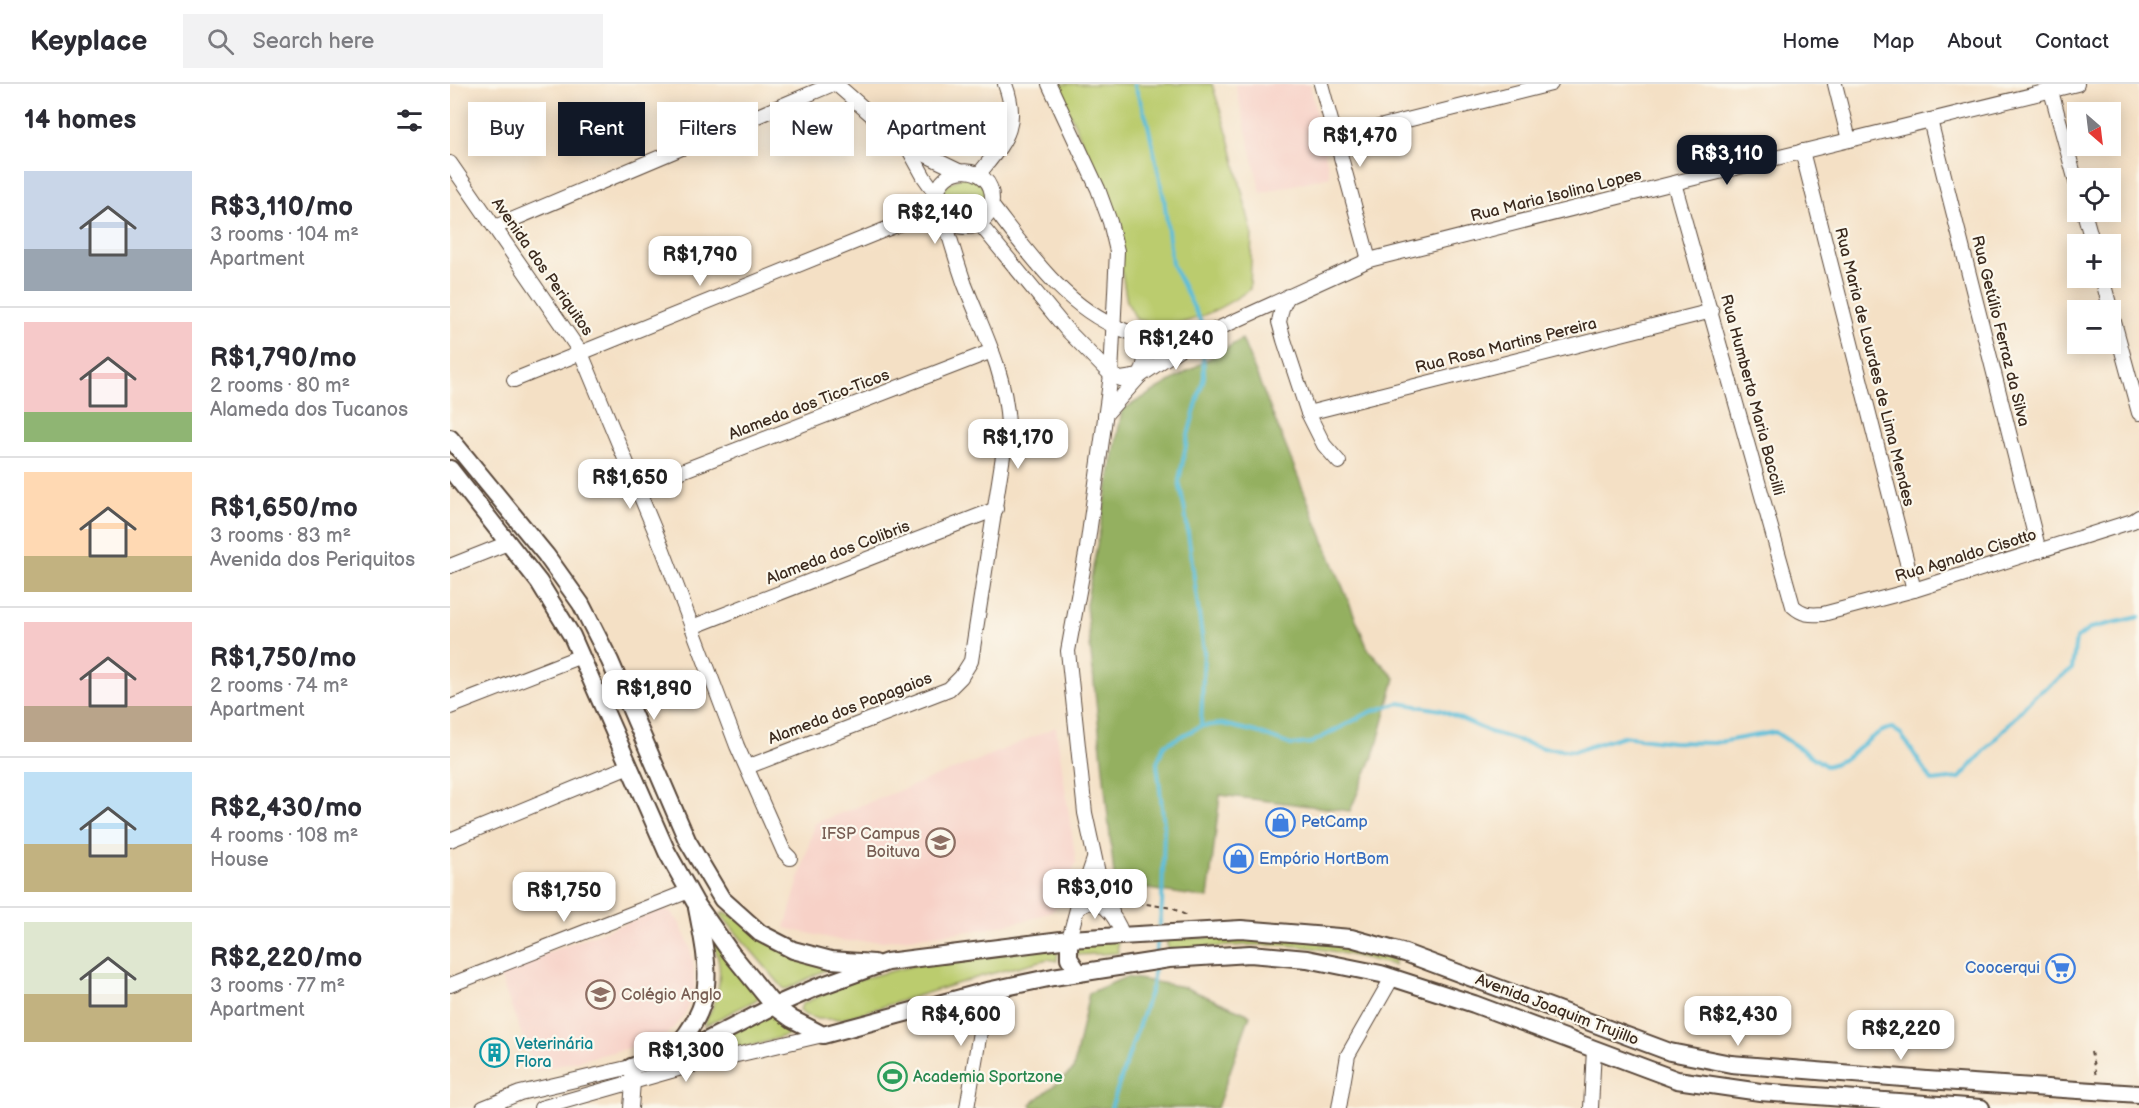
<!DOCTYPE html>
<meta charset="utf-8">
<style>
body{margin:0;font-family:"Balsamiq Sans",sans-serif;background:#f2f2f3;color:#2b2b33;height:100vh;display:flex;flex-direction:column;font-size:22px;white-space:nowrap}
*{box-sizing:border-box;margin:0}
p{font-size:20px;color:#7c7c81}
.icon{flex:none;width:33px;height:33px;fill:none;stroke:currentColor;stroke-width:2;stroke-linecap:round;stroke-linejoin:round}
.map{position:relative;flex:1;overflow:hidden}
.sheet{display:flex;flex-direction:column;background:#fff;width:450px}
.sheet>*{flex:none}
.banner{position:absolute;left:18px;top:18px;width:570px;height:54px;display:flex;gap:12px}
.needle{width:39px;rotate:152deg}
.fabs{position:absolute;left:1617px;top:18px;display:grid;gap:12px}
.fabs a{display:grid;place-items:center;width:54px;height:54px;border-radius:0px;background:#fff;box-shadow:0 3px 15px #0003;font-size:30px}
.price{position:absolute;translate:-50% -51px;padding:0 14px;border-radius:12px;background:#fff;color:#222;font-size:20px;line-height:39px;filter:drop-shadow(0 2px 3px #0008)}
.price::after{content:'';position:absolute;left:50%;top:36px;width:18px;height:14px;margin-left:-9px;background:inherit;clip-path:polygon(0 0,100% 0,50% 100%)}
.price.current{background:#111827;color:#fff}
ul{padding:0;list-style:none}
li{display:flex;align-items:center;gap:18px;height:150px;padding:0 24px}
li+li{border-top:2px solid #e1e1e2}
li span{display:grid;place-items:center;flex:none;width:168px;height:120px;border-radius:0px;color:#555}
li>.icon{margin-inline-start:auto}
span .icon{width:72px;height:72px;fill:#fffc;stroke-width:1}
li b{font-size:26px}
h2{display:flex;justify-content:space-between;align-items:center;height:72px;padding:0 24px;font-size:26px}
.tag{padding:0 21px;border-radius:0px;background:#fff;box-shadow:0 3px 15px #0003;font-size:21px;line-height:54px}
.tag.current{background:#111827;color:#fff}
header{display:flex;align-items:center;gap:36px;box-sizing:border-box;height:84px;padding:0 30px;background:#fff;border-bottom:2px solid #e1e1e2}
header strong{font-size:28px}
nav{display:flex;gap:33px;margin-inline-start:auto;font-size:21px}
.search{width:420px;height:54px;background:#f2f2f3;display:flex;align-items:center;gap:15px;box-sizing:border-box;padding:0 21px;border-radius:0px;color:#7c7c81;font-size:22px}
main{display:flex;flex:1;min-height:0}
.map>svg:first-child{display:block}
.built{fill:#f7d1c7}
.green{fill:#bbcc6e;stroke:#7b7b46;stroke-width:1.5}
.forest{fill:#94b061;stroke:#686d40;stroke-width:1.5}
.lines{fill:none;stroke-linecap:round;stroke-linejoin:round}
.stream{stroke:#5bbed9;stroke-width:4}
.minor-casing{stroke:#574537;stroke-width:16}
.major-casing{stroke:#574537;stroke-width:20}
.path{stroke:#574537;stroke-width:2;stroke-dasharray:4.5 4.5;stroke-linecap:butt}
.minor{stroke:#fff;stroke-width:14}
.major{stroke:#fff;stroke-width:16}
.labels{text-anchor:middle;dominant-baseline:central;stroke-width:4.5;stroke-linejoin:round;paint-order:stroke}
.street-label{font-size:16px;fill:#3b2a1e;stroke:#fbf7ec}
.shop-label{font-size:16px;fill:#366cbe;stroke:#fbf7ec;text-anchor:start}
.education-label{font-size:16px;fill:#785e54;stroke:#fbf7ec;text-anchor:end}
.culture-label{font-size:16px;fill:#0d838f;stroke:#fbf7ec;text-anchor:start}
.leisure-label{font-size:16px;fill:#27864d;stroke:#fbf7ec;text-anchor:start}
</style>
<header>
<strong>Keyplace</strong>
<div class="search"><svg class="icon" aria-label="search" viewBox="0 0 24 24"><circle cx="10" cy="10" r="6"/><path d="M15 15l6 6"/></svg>Search here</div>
<nav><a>Home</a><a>Map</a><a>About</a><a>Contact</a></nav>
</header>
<main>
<section class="sheet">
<h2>14 homes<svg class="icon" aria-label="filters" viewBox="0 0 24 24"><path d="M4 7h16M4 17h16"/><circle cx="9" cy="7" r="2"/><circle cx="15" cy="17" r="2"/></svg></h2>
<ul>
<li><span style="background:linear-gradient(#c9d6e8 65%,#9aa5b1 0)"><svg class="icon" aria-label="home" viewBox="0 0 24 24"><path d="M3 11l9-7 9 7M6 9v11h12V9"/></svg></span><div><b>R$3,110/mo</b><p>3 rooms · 104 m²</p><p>Apartment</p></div></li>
<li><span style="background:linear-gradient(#f6c9c9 75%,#8fb573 0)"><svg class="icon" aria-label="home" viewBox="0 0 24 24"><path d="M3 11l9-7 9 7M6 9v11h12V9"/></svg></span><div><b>R$1,790/mo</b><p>2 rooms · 80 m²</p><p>Alameda dos Tucanos</p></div></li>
<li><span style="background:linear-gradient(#ffd9b3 70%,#c2b280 0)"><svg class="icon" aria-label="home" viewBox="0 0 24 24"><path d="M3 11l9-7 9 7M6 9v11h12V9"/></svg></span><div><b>R$1,650/mo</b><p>3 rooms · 83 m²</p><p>Avenida dos Periquitos</p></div></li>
<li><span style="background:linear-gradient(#f6c9c9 70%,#b9a48a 0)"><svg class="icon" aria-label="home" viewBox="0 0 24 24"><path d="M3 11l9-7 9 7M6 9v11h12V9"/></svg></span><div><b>R$1,750/mo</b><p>2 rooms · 74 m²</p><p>Apartment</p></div></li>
<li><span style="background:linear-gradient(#bfe0f5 60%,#c2b280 0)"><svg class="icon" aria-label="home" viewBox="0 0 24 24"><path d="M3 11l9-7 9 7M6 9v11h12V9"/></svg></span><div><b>R$2,430/mo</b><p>4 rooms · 108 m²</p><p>House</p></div></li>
<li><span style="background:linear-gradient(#dfe7d0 60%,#c2b280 0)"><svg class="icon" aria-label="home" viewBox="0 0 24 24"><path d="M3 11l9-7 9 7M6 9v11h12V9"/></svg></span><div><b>R$2,220/mo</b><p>3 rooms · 77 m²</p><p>Apartment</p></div></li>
</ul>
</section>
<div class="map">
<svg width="1689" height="1024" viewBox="0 0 1689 1024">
<rect width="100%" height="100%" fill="#fbf7ec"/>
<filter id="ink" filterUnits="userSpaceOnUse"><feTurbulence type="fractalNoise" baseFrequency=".0167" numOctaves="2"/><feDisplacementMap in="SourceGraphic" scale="12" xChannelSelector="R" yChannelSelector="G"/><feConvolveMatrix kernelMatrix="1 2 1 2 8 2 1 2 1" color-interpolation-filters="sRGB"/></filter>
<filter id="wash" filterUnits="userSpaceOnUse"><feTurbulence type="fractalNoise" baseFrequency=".008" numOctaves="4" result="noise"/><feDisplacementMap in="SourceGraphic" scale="24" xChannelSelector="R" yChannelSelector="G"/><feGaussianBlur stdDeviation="1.35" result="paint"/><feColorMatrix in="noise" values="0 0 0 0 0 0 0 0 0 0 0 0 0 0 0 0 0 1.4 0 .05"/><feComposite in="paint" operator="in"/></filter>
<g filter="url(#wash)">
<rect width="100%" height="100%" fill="#f4e0c5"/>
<g class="built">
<polygon points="785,0 860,0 880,92 811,109"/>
<polygon points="606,643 626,778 612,817 603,826 585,834 536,845 432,857 393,857 335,844 365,739 529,676"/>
<polygon points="213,825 221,828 229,838 240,863 243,878 245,905 234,932 217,951 204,958 85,987 48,887"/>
</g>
<g class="green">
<path d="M607 0H762L780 58 802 149 800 205C778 221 743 240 716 241 707 241 696 237 687 236L677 218 660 121Z"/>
<path d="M514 92C518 93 524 95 528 97 547 110 529 144 507 136 503 135 499 131 495 129 490 103 491 103 514 92Z"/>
<polygon points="273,828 275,828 383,882 339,904 334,905 271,831"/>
<path d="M822 853 875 859 945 876 944 881C906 872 868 862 830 861 792 859 755 865 718 865L716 854Z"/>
<polygon points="667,856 668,869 626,871 626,865 629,861"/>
<path d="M265 857 309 912 306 916 254 942C255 936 261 928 263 921 271 901 272 879 263 860Z"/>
<polygon points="608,864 607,877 598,875 532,892 392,935 368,935 355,931 350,926 352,920 402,897 490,875"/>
<polygon points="320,931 324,932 341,945 341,950 312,959 203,984"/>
</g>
<g class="forest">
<polygon points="792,255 918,565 945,594 926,665 900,727 770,711 758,814 665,800 636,521 672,326"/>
<polygon points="676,893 734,903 800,931 767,1024 583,1024 581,1020 623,986 639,909"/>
</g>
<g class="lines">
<g class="stream">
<polyline points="684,0 697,36 714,114 722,180 752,240"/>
<polyline points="751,642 754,567 735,427 729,397 738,351 754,293 753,263"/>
<path d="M709 846 712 821 714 741 707 679 714 661 751 642 772 640 806 648 841 661 861 659 920 628 949 619 991 626 1040 648 1093 664 1125 667 1173 652 1222 658 1264 659 1325 648 1376 682C1405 676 1418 648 1442 644L1451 650 1482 697 1510 694 1583 613 1622 585 1626 555 1641 544 1689 533"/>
<polyline points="705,873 708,854"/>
<polyline points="661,1024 702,902 704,883"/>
</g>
</g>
</g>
<g filter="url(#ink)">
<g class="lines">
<defs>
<g id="minor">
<polyline points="386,0 457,62 509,87"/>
<polyline points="599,0 648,105 660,138 667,167 661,291 637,464 618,567 635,729 653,812 662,828"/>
<polyline points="871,0 919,176"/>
<polyline points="1385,0 1399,56"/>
<polyline points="1601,7 1628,105"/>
<polyline points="1480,36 1589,467"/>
<polyline points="885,54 1101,0"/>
<polyline points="457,62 474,93 486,110"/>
<polyline points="1352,67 1464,506"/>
<polyline points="0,79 131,269 213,466 287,662 334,768 340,774"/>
<path d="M529 90C554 58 571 43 555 0"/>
<path d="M1224 99 1343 522C1353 531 1360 531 1373 530L1464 506 1683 437 1689 433"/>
<path d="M542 122C578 168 615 223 671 245 693 255 719 256 743 256"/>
<polyline points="1634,128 1643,160"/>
<path d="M456 135 486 115C489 77 543 79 542 115 542 152 491 153 486 115"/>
<polyline points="529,139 616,245 661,291 671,295 690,292"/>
<polyline points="45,143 383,0"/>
<polyline points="1652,194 1689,329"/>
<polyline points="838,212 832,224 829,238 834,256 858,329 874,361 889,378"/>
<path d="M686 250C696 268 698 274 690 292"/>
<polyline points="64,296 449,140 490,131"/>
<polyline points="858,329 1262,227"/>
<polyline points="655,331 690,292 743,256 919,176 1224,99 1627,0"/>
<polyline points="188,404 542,267"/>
<polyline points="0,482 58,459"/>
<polyline points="242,543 546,425"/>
<polyline points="0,623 131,572"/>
<path d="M297 683 499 605 511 593 521 577 558 340C555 287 534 249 515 201 507 179 501 157 494 135"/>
<polyline points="0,756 179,682"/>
<polyline points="627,825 644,775"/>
<path d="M619 855 627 825C650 806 666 833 673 852"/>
<polyline points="0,901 239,807"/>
<polyline points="33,1024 70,1009 181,983 183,998 181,1024"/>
<polyline points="91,1024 235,983 373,951"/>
<polyline points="517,1024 537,907"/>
<polyline points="889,1024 898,971 942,894"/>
<polyline points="1141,1024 1144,965"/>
</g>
<g id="major">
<polyline points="0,354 96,471 131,520 160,577 237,756 272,815 310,849 343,866 381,876 424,879"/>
<polyline points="0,385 89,498 122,552 217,768 245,818 281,869 324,922 342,935 373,951 537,907 603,893 719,875 800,870 857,875 931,890 1024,920 1227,996 1310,1008 1531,1024"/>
<polyline points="619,855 619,874 629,889"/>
<path d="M220 969C268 921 259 886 247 824"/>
<polyline points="181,983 250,960 324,922 365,904 437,878 619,855 791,845 901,854 955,869 1220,968 1281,980 1477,996 1689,1010"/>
</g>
</defs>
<use href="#minor" class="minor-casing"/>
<use href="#major" class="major-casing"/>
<g class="path">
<polyline points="670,816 722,824 739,833"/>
<polyline points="1641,968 1646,992"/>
</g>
<use href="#minor" class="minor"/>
<use href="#major" class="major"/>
</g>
</g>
<defs>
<symbol id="shop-ring" viewBox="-11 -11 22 22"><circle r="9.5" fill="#fbf7ec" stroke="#3f7fe0" stroke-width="1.5"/><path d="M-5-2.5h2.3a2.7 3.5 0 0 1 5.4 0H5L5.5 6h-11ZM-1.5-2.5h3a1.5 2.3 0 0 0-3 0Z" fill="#3f7fe0"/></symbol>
<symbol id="university-ring" viewBox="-11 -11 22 22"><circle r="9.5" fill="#fbf7ec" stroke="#8d6e63" stroke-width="1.5"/><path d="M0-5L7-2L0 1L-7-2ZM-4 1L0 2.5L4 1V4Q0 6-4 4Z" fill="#8d6e63"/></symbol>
<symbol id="supermarket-ring" viewBox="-11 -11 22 22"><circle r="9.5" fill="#fbf7ec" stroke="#3f7fe0" stroke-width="1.5"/><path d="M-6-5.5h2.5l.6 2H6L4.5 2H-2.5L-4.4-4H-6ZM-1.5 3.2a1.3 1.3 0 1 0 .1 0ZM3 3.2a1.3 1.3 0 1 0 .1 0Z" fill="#3f7fe0"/></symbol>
<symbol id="school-ring" viewBox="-11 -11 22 22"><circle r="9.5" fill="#fbf7ec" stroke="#8d6e63" stroke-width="1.5"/><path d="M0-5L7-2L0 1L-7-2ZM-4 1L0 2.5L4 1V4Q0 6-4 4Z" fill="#8d6e63"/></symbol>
<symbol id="building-ring" viewBox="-11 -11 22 22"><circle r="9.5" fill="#fbf7ec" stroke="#0f9aa8" stroke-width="1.5"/><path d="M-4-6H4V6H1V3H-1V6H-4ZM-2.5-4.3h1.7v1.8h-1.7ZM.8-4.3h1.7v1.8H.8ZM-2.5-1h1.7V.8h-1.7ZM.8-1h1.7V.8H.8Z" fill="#0f9aa8"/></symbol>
<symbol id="stadium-ring" viewBox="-11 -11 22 22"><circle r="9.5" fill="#fbf7ec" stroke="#2e9e5b" stroke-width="1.5"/><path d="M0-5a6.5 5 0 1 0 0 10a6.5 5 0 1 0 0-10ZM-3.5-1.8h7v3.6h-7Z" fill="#2e9e5b"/></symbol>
</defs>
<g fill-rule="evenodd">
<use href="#shop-ring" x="814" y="722" width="33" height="33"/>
<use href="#university-ring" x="474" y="742" width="33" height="33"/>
<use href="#shop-ring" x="772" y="758" width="33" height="33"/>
<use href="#supermarket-ring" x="1594" y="868" width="33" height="33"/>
<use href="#school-ring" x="134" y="894" width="33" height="33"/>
<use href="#building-ring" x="28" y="952" width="33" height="33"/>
<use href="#stadium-ring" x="426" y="976" width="33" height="33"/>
</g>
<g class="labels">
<g class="street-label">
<text transform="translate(1106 112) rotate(-14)">Rua Maria Isolina Lopes</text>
<text transform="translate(92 183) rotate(55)">Avenida dos Periquitos</text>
<text transform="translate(1550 247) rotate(76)">Rua Getúlio Ferraz da Silva</text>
<text transform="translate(1056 262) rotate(-14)">Rua Rosa Martins Pereira</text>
<text transform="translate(1424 283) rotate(76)">Rua Maria de Lourdes de Lima Mendes</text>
<text transform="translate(1302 311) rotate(75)">Rua Humberto Maria Baccilli</text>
<text transform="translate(359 321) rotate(-21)">Alameda dos Tico-Ticos</text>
<text transform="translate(388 469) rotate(-21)">Alameda dos Colibris</text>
<text transform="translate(1516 472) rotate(-17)">Rua Agnaldo Cisotto</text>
<text transform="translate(400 625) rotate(-21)">Alameda dos Papagaios</text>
<text transform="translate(1107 926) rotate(21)">Avenida Joaquim Trujillo</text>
</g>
<g class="shop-label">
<text x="851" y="738">PetCamp</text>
<text x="809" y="775">Empório HortBom</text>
<text x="1590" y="884" text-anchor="end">Coocerqui</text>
</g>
<g class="education-label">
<text x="470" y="750">IFSP Campus<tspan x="470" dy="18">Boituva</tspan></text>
<text x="171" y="911" text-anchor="start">Colégio Anglo</text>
</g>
<g class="culture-label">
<text x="65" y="960">Veterinária<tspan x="65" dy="18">Flora</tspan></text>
</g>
<g class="leisure-label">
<text x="463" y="993">Academia Sportzone</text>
</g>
</g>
</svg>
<div class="fabs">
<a><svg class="needle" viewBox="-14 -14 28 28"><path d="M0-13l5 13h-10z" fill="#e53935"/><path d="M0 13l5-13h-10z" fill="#7c7c81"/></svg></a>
<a><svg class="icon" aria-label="locate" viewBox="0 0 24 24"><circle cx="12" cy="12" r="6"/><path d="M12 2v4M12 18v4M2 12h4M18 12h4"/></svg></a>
<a>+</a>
<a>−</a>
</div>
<b class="price" style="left:910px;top:84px">R$1,470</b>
<b class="price current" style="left:1277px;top:102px">R$3,110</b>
<b class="price" style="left:485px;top:161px">R$2,140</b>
<b class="price" style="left:250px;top:203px">R$1,790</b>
<b class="price" style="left:726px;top:287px">R$1,240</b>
<b class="price" style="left:568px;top:386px">R$1,170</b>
<b class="price" style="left:180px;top:426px">R$1,650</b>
<b class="price" style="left:204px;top:637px">R$1,890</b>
<b class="price" style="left:645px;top:836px">R$3,010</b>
<b class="price" style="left:114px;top:839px">R$1,750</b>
<b class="price" style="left:511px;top:963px">R$4,600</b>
<b class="price" style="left:1288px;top:963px">R$2,430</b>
<b class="price" style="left:1451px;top:977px">R$2,220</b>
<b class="price" style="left:236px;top:999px">R$1,300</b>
<div class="banner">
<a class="tag">Buy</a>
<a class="tag current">Rent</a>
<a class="tag">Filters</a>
<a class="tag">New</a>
<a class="tag">Apartment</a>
</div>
</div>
</main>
